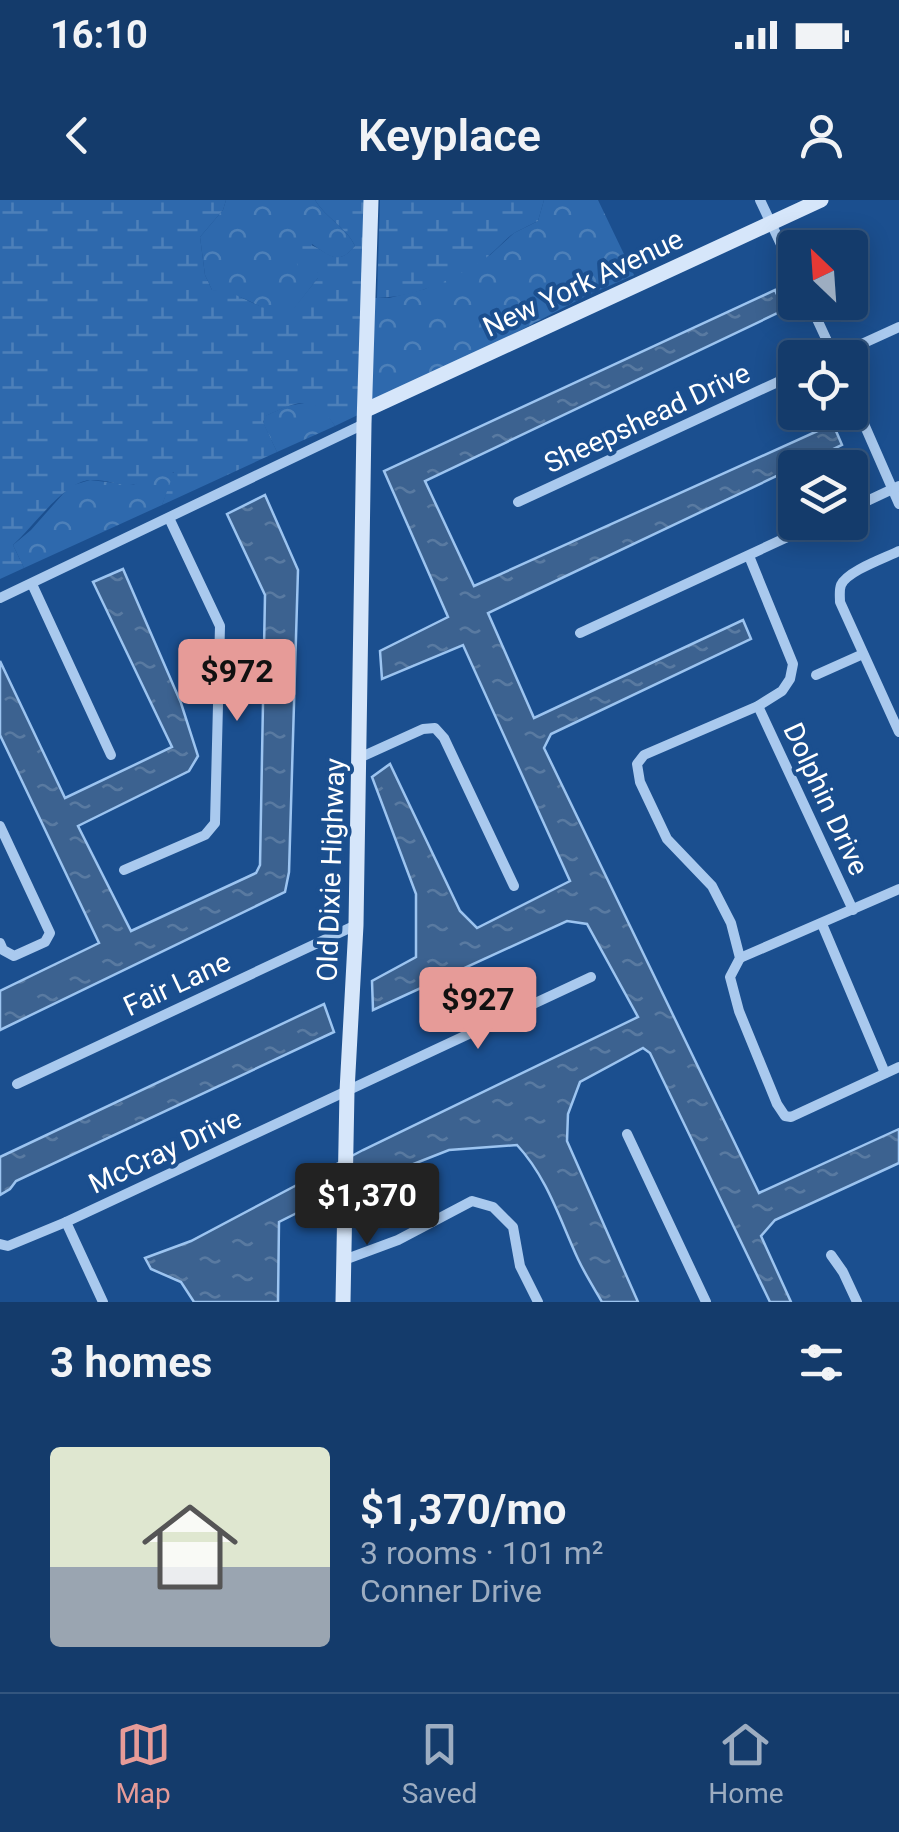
<!DOCTYPE html>
<meta charset="utf-8">
<style>
body{margin:0;font-family:Roboto,sans-serif;background:#1d4271;color:#f1f3f6;height:100vh;display:flex;flex-direction:column;font-size:38px;white-space:nowrap}
*{box-sizing:border-box;margin:0}
p{font-size:32px;color:#9dadc1}
.icon{flex:none;width:55px;height:55px;fill:none;stroke:currentColor;stroke-width:2;stroke-linecap:round;stroke-linejoin:round}
.map{position:relative;height:1102px;overflow:hidden}
.panel{display:flex;flex-direction:column;background:#143b6b;flex:1}
.panel>*{flex:none}
.needle{width:65px;rotate:335deg}
.tools{position:absolute;left:778px;top:30px;display:grid;gap:20px}
.tools a{display:grid;place-items:center;width:90px;height:90px;border-radius:10px;background:#143b6b;box-shadow:0 5px 25px #0003,0 0 0 2px #33557e;font-size:50px}
.price{position:absolute;translate:-50% -85px;padding:0 22px;border-radius:10px;background:#e69b98;color:#111;font-size:32px;line-height:65px;filter:drop-shadow(0 2px 5px #0008)}
.price::after{content:'';position:absolute;left:50%;top:60px;width:30px;height:22px;margin-left:-15px;background:inherit;clip-path:polygon(0 0,100% 0,50% 100%)}
.price.current{background:#222;color:#fff}
ul{padding:0;list-style:none}
li{display:flex;align-items:center;gap:30px;height:250px;padding:0 50px}
li span{display:grid;place-items:center;flex:none;width:280px;height:200px;border-radius:10px;color:#555}
li>.icon{margin-inline-start:auto}
span .icon{width:120px;height:120px;fill:#fffc;stroke-width:1}
li b{font-size:42px}
h2{display:flex;justify-content:space-between;align-items:center;height:120px;padding:0 50px;font-size:42px}
.status{display:flex;justify-content:space-between;align-items:center;height:70px;padding:0 50px;background:#143b6b;direction:ltr}
.status svg{height:28px;fill:currentColor}
header{display:flex;justify-content:space-between;align-items:center;height:130px;padding:0 50px;background:#143b6b;font-size:45px;font-weight:600}
.tab-bar{display:flex;justify-content:space-around;align-items:center;height:140px;border-top:2px solid #33557e;background:#143b6b;font-size:28px;color:#9dadc1}
.tab-bar a{display:grid;justify-items:center;gap:5px}
.tab-bar .current{color:#e69b98}
.map>svg:first-child{display:block}
.forest{fill:url(#forest-crowns)}
.wetland{fill:url(#wetland-marsh)}
.water{fill:url(#water-ripples);stroke:#9cc4f0;stroke-width:2.5}
.lines{fill:none;stroke-linecap:round;stroke-linejoin:round}
.street{stroke:#a9c9ee;stroke-width:10}
.secondary{stroke:#d6e6fa;stroke-width:15}
.labels{text-anchor:middle;dominant-baseline:central;stroke-width:8;stroke-linejoin:round;paint-order:stroke}
.street-label{font-size:28px;fill:#fff;stroke:#1b4f8f}
</style>
<div class="status"><b>16:10</b><svg viewBox="0 0 49 12"><path d="M0 12V9h3v3zM5 12V6h3v6zM10 12V3h3v9zM15 12V0h3v12zM26 1h20v11H26zM47 4h2v5h-2z"/></svg></div>
<header><svg class="icon" aria-label="back" viewBox="0 0 24 24"><path d="M15 5l-7 7 7 7"/></svg>Keyplace<svg class="icon" aria-label="person" viewBox="0 0 24 24"><circle cx="12" cy="8" r="4"/><path d="M4 21q1-7 8-7t8 7"/></svg></header>
<div class="map">
<svg width="899" height="1102" viewBox="0 0 899 1102">
<defs>
<pattern id="forest-crowns" width="20" height="18" patternUnits="userSpaceOnUse" patternTransform="scale(2.5)"><rect width="20" height="18" fill="#2e69ad"/><path d="M2 6a3 3 0 1 1 6 0M12 15a3 3 0 1 1 6 0" fill="none" stroke="#4d80b9"/></pattern>
<pattern id="wetland-marsh" width="20" height="14" patternUnits="userSpaceOnUse" patternTransform="scale(2.5)"><rect width="20" height="14" fill="#2e69ad"/><path d="M1 5h8M5 5V1M11 12h8M15 12V8" fill="none" stroke="#4d80b9"/></pattern>
<pattern id="water-ripples" width="26" height="14" patternUnits="userSpaceOnUse" patternTransform="scale(2.5)"><rect width="26" height="14" fill="#3c6290"/><path d="M2 4q2-2 4 0t4 0M15 11q2-2 4 0t4 0" fill="none" stroke="#597aa1"/></pattern>
</defs>
<rect width="100%" height="100%" fill="#1b4f8f"/>
<g class="forest">
<path d="M226 0H315C326 18 348 29 355 46 339 66 329 56 312 44L309 68 319 73 318 78 293 110C266 115 260 104 237 96 229 93 221 92 212 90L205 75 200 37 223 10Z"/>
<polygon points="544,0 598,0 634,75 586,96 490,146 371,201 374,98 389,98 425,89 490,55 514,33 538,21"/>
<polygon points="310,202 325,211 335,226 277,252 263,223 265,216 287,206"/>
<polygon points="169,271 175,273 162,305 24,368 13,345 31,330 70,286 90,280 133,285 159,273"/>
</g>
<g class="wetland">
<path d="M0 0H226L223 10 200 37 205 75 212 90C244 90 257 116 293 109L318 78V73L298 66 294 57 302 43C326 45 333 72 355 46 348 29 326 18 315 0H366L360 214 335 226C313 193 297 201 266 216L263 222 277 252 162 305 174 272C155 271 146 284 130 285 117 285 104 279 90 280 64 282 34 326 13 345L24 368 0 379Z"/>
<path d="M380 0H544L538 21C529 26 518 30 510 36 502 43 495 51 487 57 455 79 417 97 377 98Z"/>
</g>
<g class="water">
<path d="M775 90 784 110 425 281 474 386 833 224 842 245 488 413 534 518 743 420 751 439 551 534 544 548 759 993 899 929V963L775 1020 761 1036 791 1102H770L650 853 643 848 580 882 568 914 567 941 638 1102H602C594 1088 585 1074 578 1059 560 1020 547 977 517 945L449 950 327 998 279 1022 278 1102H194L181 1082 151 1069 145 1058 191 1041 363 950 638 817 587 724 567 721 373 810 372 781 416 757V694L372 577 390 564 460 711 477 728 570 681 463 445 382 479 380 451 448 417 384 271Z"/>
<polygon points="265,295 298,370 289,672 285,692 0,830 0,791 99,743 0,535 0,461 65,598 172,547 93,382 123,369 181,503 198,556 189,571 78,626 131,731 256,673 260,665 265,395 227,314"/>
<polygon points="324,804 334,832 16,981 10,989 0,995 0,957"/>
</g>
<g class="lines">
<g class="street">
<polyline points="760,0 795,74"/>
<polyline points="809,102 835,158"/>
<polyline points="831,158 899,127"/>
<polyline points="850,192 899,304"/>
<polyline points="518,302 795,174"/>
<polyline points="850,309 899,286"/>
<path d="M899 351C885 358 847 371 841 385 839 390 840 397 840 402L899 532"/>
<polyline points="749,356 793,464 790,479 782,491 758,506 644,555 637,564 640,582 667,639 712,686 731,723 740,758 730,777 739,811 777,904 785,916 791,917 899,867"/>
<polyline points="32,384 111,555"/>
<polyline points="0,398 364,224"/>
<polyline points="580,433 820,322"/>
<polyline points="816,475 863,454"/>
<polyline points="758,506 853,710"/>
<polyline points="359,558 423,529 435,528 444,538 514,686"/>
<polyline points="0,626 50,733 45,742 14,756 3,750 0,743"/>
<polyline points="124,670 205,635 215,623 220,426 169,318"/>
<polyline points="822,724 885,873"/>
<polyline points="740,758 899,689"/>
<polyline points="17,884 356,725"/>
<polyline points="627,934 706,1102"/>
<polyline points="66,1022 103,1102"/>
<polyline points="0,1044 8,1046 66,1022 591,777"/>
<polyline points="831,1055 843,1072 857,1102"/>
<polyline points="344,1060 398,1040 472,1001 493,1007 513,1027 520,1066 538,1102"/>
</g>
<g class="secondary">
<polyline points="366,210 821,0"/>
<polyline points="343,1102 347,891 356,725 364,224 371,0"/>
</g>
</g>
<g class="labels">
<g class="street-label">
<text transform="translate(583 83) rotate(-25)">New York Avenue</text>
<text transform="translate(647 218) rotate(-25)">Sheepshead Drive</text>
<text transform="translate(826 599) rotate(65)">Dolphin Drive</text>
<text transform="translate(331 670) rotate(-88)">Old Dixie Highway</text>
<text transform="translate(177 784) rotate(-25)">Fair Lane</text>
<text transform="translate(165 951) rotate(-25)">McCray Drive</text>
</g>
</g>
</svg>
<div class="tools">
<a><svg class="needle" viewBox="-14 -14 28 28"><path d="M0-13l5 13h-10z" fill="#e53935"/><path d="M0 13l5-13h-10z" fill="#9dadc1"/></svg></a>
<a><svg class="icon" aria-label="locate" viewBox="0 0 24 24"><circle cx="12" cy="12" r="6"/><path d="M12 2v4M12 18v4M2 12h4M18 12h4"/></svg></a>
<a><svg class="icon" aria-label="layers" viewBox="0 0 24 24"><path d="M12 4l9 5-9 5-9-5zM3 14l9 5 9-5"/></svg></a>
</div>
<b class="price" style="left:237px;top:524px">$972</b>
<b class="price" style="left:478px;top:852px">$927</b>
<b class="price current" style="left:367px;top:1048px">$1,370</b>
</div>
<section class="panel">
<h2>3 homes<svg class="icon" aria-label="filters" viewBox="0 0 24 24"><path d="M4 7h16M4 17h16"/><circle cx="9" cy="7" r="2"/><circle cx="15" cy="17" r="2"/></svg></h2>
<ul>
<li><span style="background:linear-gradient(#dfe7d0 60%,#9aa5b1 0)"><svg class="icon" aria-label="home" viewBox="0 0 24 24"><path d="M3 11l9-7 9 7M6 9v11h12V9"/></svg></span><div><b>$1,370/mo</b><p>3 rooms · 101 m²</p><p>Conner Drive</p></div></li>
</ul>
</section>
<nav class="tab-bar">
<a class="current"><svg class="icon" aria-label="map" viewBox="0 0 24 24"><path d="M3 6l6-2 6 2 6-2v14l-6 2-6-2-6 2zM9 4v14M15 6v14"/></svg>Map</a>
<a><svg class="icon" aria-label="saved" viewBox="0 0 24 24"><path d="M7 4h10v16l-5-4-5 4z"/></svg>Saved</a>
<a><svg class="icon" aria-label="home" viewBox="0 0 24 24"><path d="M3 11l9-7 9 7M6 9v11h12V9"/></svg>Home</a>
</nav>
